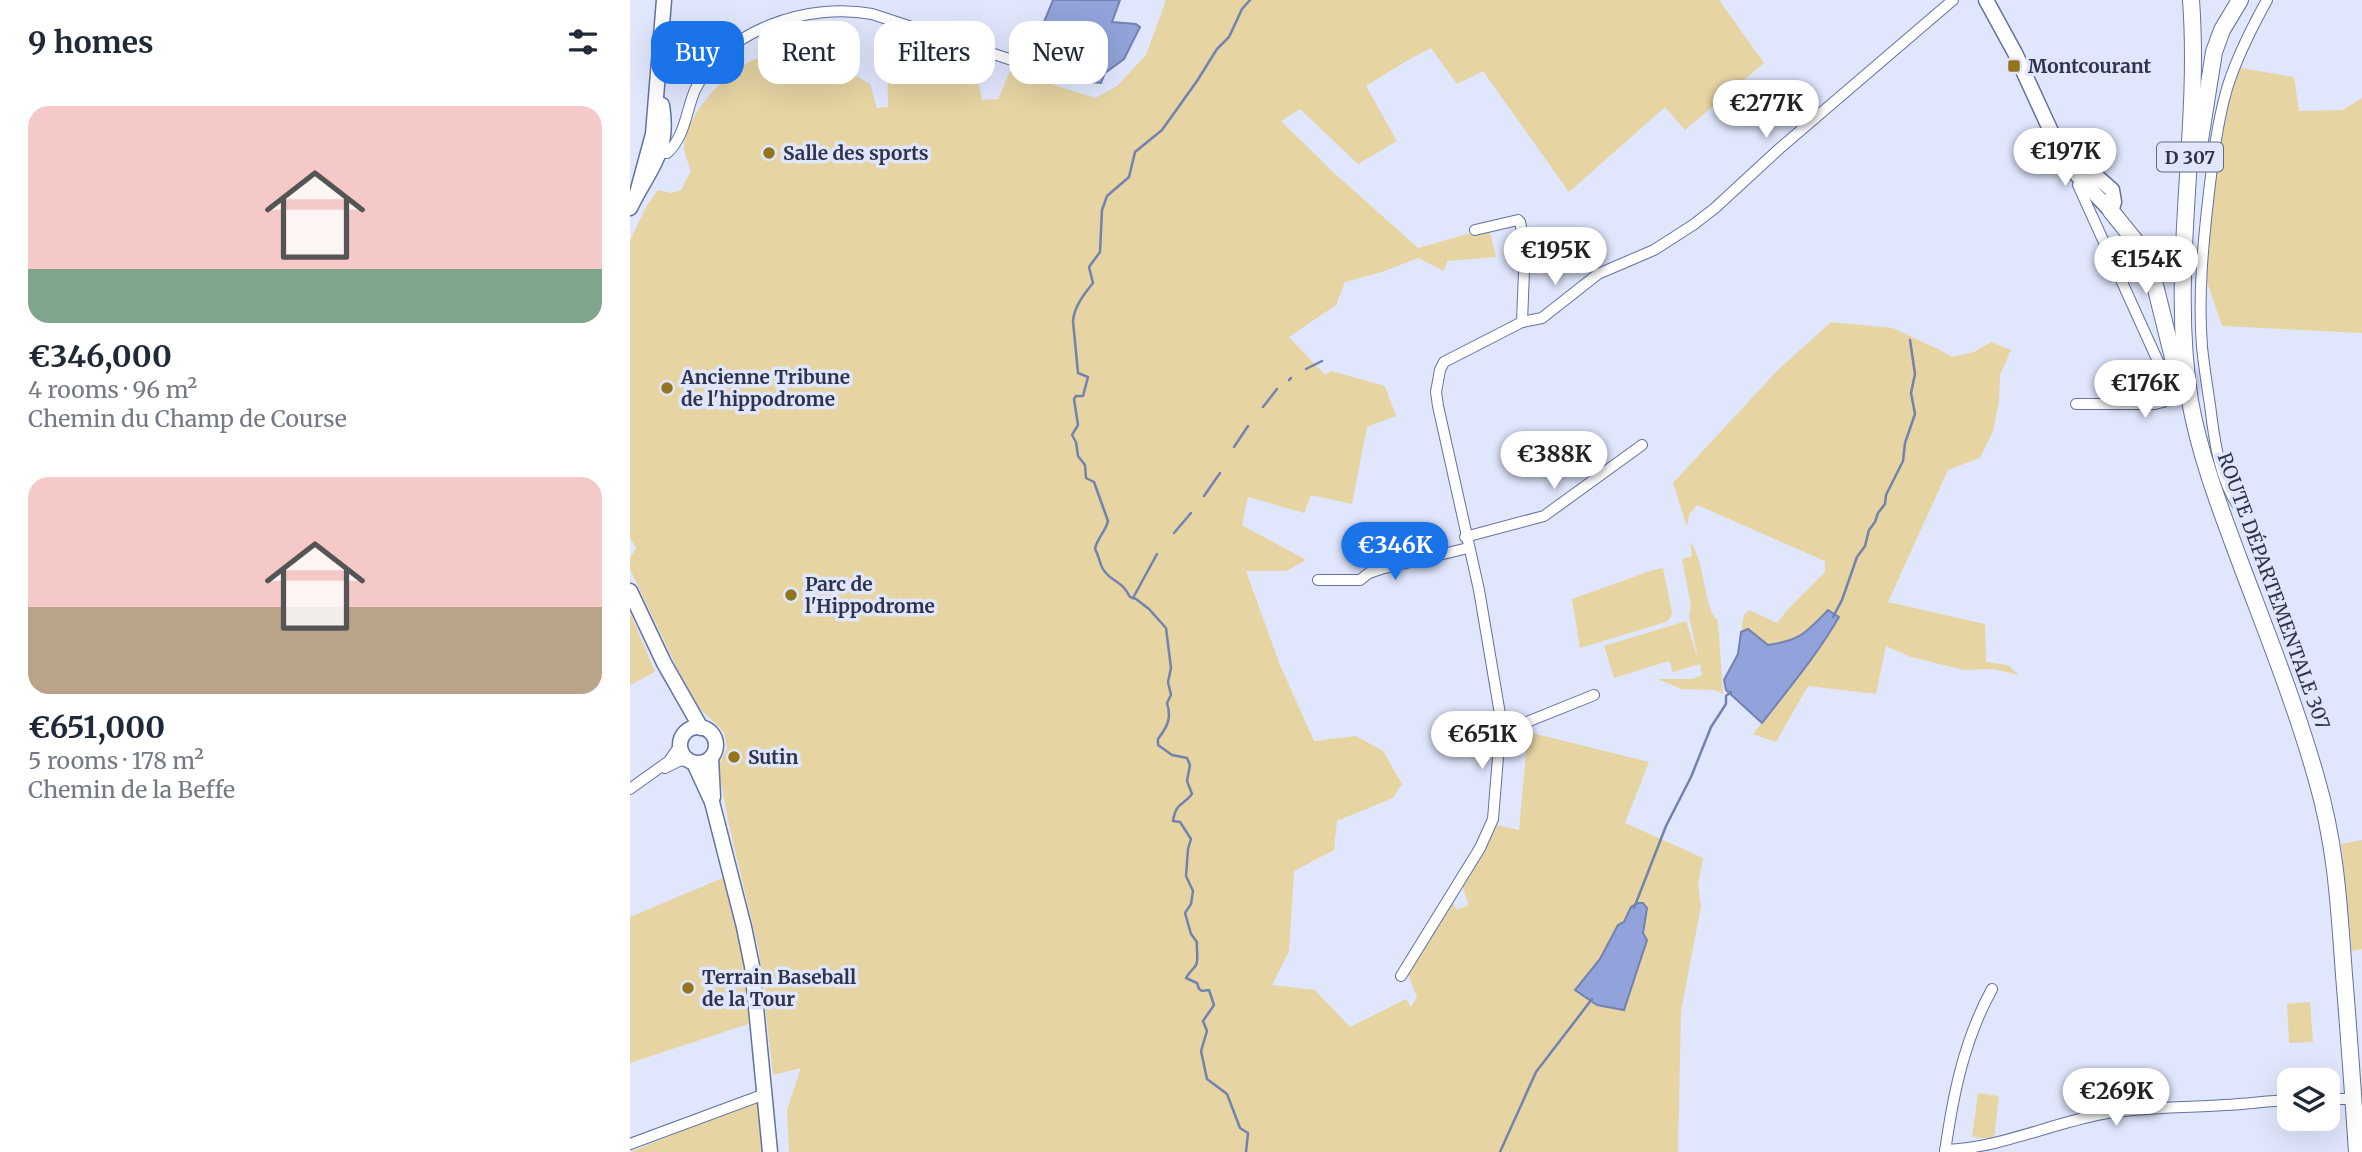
<!DOCTYPE html>
<meta charset="utf-8">
<style>
body{margin:0;font-family:Merriweather,serif;background:#f6f6f7;color:#1f2937;height:100vh;display:flex;flex-direction:column;font-size:26px;white-space:nowrap}
*{box-sizing:border-box;margin:0}
p{font-size:23px;color:#747a83}
.icon{flex:none;width:38px;height:38px;fill:none;stroke:currentColor;stroke-width:2;stroke-linecap:round;stroke-linejoin:round}
.map{position:relative;flex:1;overflow:hidden}
.sheet{display:flex;flex-direction:column;background:#fff;width:630px}
.sheet>*{flex:none}
.banner{position:absolute;left:21px;top:21px;width:665px;height:63px;display:flex;gap:14px}
.tools{position:absolute;left:1647px;top:1068px;display:grid;gap:14px}
.tools a{display:grid;place-items:center;width:63px;height:63px;border-radius:14px;background:#fff;box-shadow:0 7px 28px #0002;font-size:35px}
.price{position:absolute;translate:-50% -60px;padding:0 16px;border-radius:24px;background:#fff;color:#222;font-size:23px;line-height:46px;filter:drop-shadow(0 2px 4px #0008)}
.price::after{content:'';position:absolute;left:50%;top:42px;width:21px;height:16px;margin-left:-10px;background:inherit;clip-path:polygon(0 0,100% 0,50% 100%)}
.price.on{background:#1a73e8;color:#fff}
ul{padding:0;list-style:none}
li{display:grid;align-content:center;gap:14px;height:371px;padding:0 28px}
li span{display:grid;place-items:center;height:217px;border-radius:21px;color:#555}
li>.icon{margin-inline-start:auto}
span .icon{width:126px;height:126px;fill:#fffc;stroke-width:1}
li b{font-size:30px}
h2{display:flex;justify-content:space-between;align-items:center;height:84px;padding:0 28px;font-size:30px}
.pill{padding:0 24px;border-radius:21px;background:#fff;box-shadow:0 7px 28px #0002;font-size:24px;line-height:63px}
.pill.on{background:#1a73e8;color:#fff}
main{display:flex;flex:1;min-height:0}
.map>svg:first-child{display:block}
.green{fill:#e6d4a3;fill-rule:evenodd}
.water{fill:#91a3da;stroke:#7382af;stroke-width:2}
.lines{fill:none;stroke-linecap:round;stroke-linejoin:round}
.stream{stroke:#7382af;stroke-width:2.5}
.street-casing{stroke:#6272a1;stroke-width:12}
.secondary-casing{stroke:#6272a1;stroke-width:17}
.primary-casing{stroke:#6272a1;stroke-width:18}
.street{stroke:#fff;stroke-width:10}
.secondary{stroke:#fff;stroke-width:14}
.primary{stroke:#fff;stroke-width:16}
.poi-dot{fill:#92751c;stroke:#e0e7fd;stroke-width:2.5}
.labels{text-anchor:middle;dominant-baseline:central;stroke-width:7;stroke-linejoin:round;paint-order:stroke}
.shield{fill:#e0e7fd;stroke:#636a80;stroke-width:2}
.shield-label{font-size:18px;font-weight:bold;fill:#2e354a}
.poi-label{font-size:19px;font-weight:bold;fill:#2e354a;stroke:#e0e7fd;text-anchor:start}
.street-label{font-size:19px;fill:#2e354a;stroke:#e0e7fd}
</style>
<main>
<section class="sheet">
<h2>9 homes<svg class="icon" aria-label="filters" viewBox="0 0 24 24"><path d="M4 7h16M4 17h16"/><circle cx="9" cy="7" r="2"/><circle cx="15" cy="17" r="2"/></svg></h2>
<ul>
<li><span style="background:linear-gradient(#f6c9c9 75%,#7fa58c 0)"><svg class="icon" aria-label="home" viewBox="0 0 24 24"><path d="M3 11l9-7 9 7M6 9v11h12V9"/></svg></span><div><b>€346,000</b><p>4 rooms · 96 m²</p><p>Chemin du Champ de Course</p></div></li>
<li><span style="background:linear-gradient(#f6c9c9 60%,#b9a48a 0)"><svg class="icon" aria-label="home" viewBox="0 0 24 24"><path d="M3 11l9-7 9 7M6 9v11h12V9"/></svg></span><div><b>€651,000</b><p>5 rooms · 178 m²</p><p>Chemin de la Beffe</p></div></li>
</ul>
</section>
<div class="map">
<svg width="1732" height="1152" viewBox="0 0 1732 1152">
<rect width="100%" height="100%" fill="#e0e7fd"/>
<g class="green">
<path d="M536 0H1089L1134 63 1055 130 1035 107 939 192 853 71 827 84 801 48 778 60 736 86 767 141 728 164 670 109 651 121 702 171 788 248 859 228 866 257 817 261 814 271 788 258 752 272 715 282 706 305 659 337 695 375 701 371 755 386 766 416 737 427 722 504 681 495 674 513 618 497 612 525 676 560 656 571H616L650 665 684 741 726 736 753 751 772 784 763 798 707 821 704 850 664 871 659 951 642 985 685 990 720 1027 776 999 781 1007 787 997 777 972 823 901 826 910 839 905 832 886 866 825 889 830 898 732 1019 762 995 823 1073 858 1068 885 1071 906 1051 1011 1048 1152H159L157 1110 171 1068 143 1075 129 952 99 825 88 767 97 747 94 732 70 709 47 668 0 569V558L6 548 0 538V241L16 207 28 190 41 193 51 190 61 171C59 164 53 153 54 145 56 115 96 72 123 60 137 54 161 53 176 56 200 60 220 73 240 84L247 108 258 107 257 25 323 43 343 54 352 100 368 99 380 71 465 98 487 86 516 55ZM1007 903 1013 933 945 990 970 959 988 925 994 922 1001 907Z"/>
<polygon points="1605,67 1664,77 1669,111 1713,110 1732,98 1732,333 1592,326 1572,267 1581,174"/>
<path d="M1201 322 1263 328 1310 350 1322 357 1344 352 1361 342 1381 350 1370 375 1369 402 1363 431 1350 458 1318 470 1258 602 1355 624 1356 662 1378 665 1389 675 1363 669 1334 670 1281 657 1256 646 1246 694 1178 686 1146 742 1123 734 1177 667 1198 611C1175 634 1170 640 1138 645L1118 629 1111 632 1114 615 1119 610 1147 623 1159 608 1195 572V561L1067 505 1059 515 1057 527 1043 483 1147 371Z"/>
<path d="M1060 542C1076 562 1073 608 1088 621L1093 694 1085 690 1052 689 1027 679H1062L1072 675 1070 664 1043 672 1039 661 984 678 974 646 1056 621 1069 662 1059 617 1061 606 1052 559 1062 556Z"/>
<polygon points="1033,568 1042,612 1041,617 1036,622 950,648 942,599 1023,570"/>
<polygon points="0,612 25,672 0,685"/>
<polygon points="1732,840 1732,949 1722,951 1711,844"/>
<polygon points="95,877 113,953 121,1023 0,1063 0,917"/>
<polygon points="1680,1002 1683,1042 1659,1043 1657,1004"/>
<polygon points="1531,1079 1532,1100 1488,1103 1487,1081"/>
<polygon points="1348,1093 1369,1096 1364,1139 1342,1137"/>
<polygon points="127,1101 133,1152 0,1152"/>
</g>
<g class="water">
<polygon points="423,0 490,0 482,22 506,24 510,27 494,59 475,73 471,83 457,82 394,59 407,39"/>
<path d="M1198 610 1209 617C1187 655 1159 688 1132 723L1096 690 1094 680 1108 654 1111 632 1118 629 1138 645C1170 640 1175 634 1198 610Z"/>
<polygon points="1008,903 1013,903 1017,908 1013,933 1017,940 994,1010 967,1005 945,990 970,959 988,925 994,922 1001,907"/>
</g>
<g class="lines">
<g class="stream">
<polyline points="676,369 692,361"/>
<polyline points="659,380 661,378"/>
<polyline points="633,407 647,389"/>
<polyline points="604,447 618,426"/>
<polyline points="574,496 590,473"/>
<polyline points="544,533 561,513"/>
<polyline points="503,598 527,554"/>
<polyline points="1203,617 1212,600 1227,557 1235,546 1239,530 1245,522 1248,513 1255,504 1256,495 1273,461 1275,443 1285,414 1281,393 1285,374 1280,340"/>
<polyline points="1004,908 1036,826 1061,777 1081,727 1096,704 1096,696 1101,692"/>
<path d="M616 1152 618 1133 610 1128 597 1094 577 1079 571 1051 577 1031 573 1021 584 1005 579 990 572 991 569 989 567 983 556 978C559 972 563 970 566 965 569 959 566 949 567 942L561 934 555 913 561 904 563 891 556 876 558 849 561 839 550 822 543 821C546 802 553 806 562 794L557 781 560 765 557 758 542 755 528 745V739C537 727 542 719 537 703L541 695 538 682 541 668 536 628 519 609 506 599 500 597C491 580 484 583 475 572 469 565 470 557 465 549 467 538 476 531 478 521L464 482 456 478 455 465 448 456 446 442 442 435 448 425 444 399 446 396H453L458 377 448 373 443 321C444 307 454 294 463 283L459 267 470 252 472 210 477 196 499 177 505 152 532 130 567 81 587 49 599 37 612 9 620 0"/>
<polyline points="870,1152 906,1072 962,999"/>
</g>
<defs>
<g id="street">
<path d="M24 152 37 153C55 137 56 111 65 90 94 29 180 2 242 14L385 61"/>
<polyline points="845,230 888,220 890,222 895,245 892,322"/>
<polyline points="1446,404 1525,404 1533,402 1538,389 1536,379 1448,185"/>
<path d="M1609 507C1589 479 1584 438 1580 405 1577 386 1574 366 1572 347 1568 295 1573 244 1579 192 1583 159 1587 125 1596 92 1605 60 1621 29 1637 0"/>
<polyline points="835,537 914,516 1012,445"/>
<polyline points="688,580 730,580 739,573 751,569 838,548"/>
<polyline points="871,720 880,725 892,724 964,695"/>
<polyline points="35,768 49,761 58,760"/>
<polyline points="0,789 39,761 50,745"/>
<polyline points="771,976 850,848 863,819 871,720 849,590 808,406 806,392 810,370 814,362 892,322 912,318 968,274 1024,250 1063,225 1085,208 1149,149 1323,0"/>
<polyline points="1698,1099 1723,1099"/>
<polyline points="0,1144 135,1094"/>
<path d="M1315 1150C1370 1148 1419 1124 1472 1114 1512 1107 1554 1108 1595 1105 1616 1104 1638 1101 1659 1100"/>
<path d="M1315 1152C1323 1095 1334 1040 1362 989"/>
</g>
<g id="secondary">
<polyline points="1356,0 1385,53 1430,151 1445,173 1481,211 1484,202 1482,190 1425,140"/>
<polyline points="7,193 23,134 34,0"/>
<path d="M0 208C19 168 40 154 32 105"/>
<polyline points="0,591 34,663 71,728"/>
<circle cx="68" cy="745" r="18"/>
<polyline points="81,759 83,797"/>
<polyline points="64,763 82,802 114,927 122,966 140,1152"/>
</g>
<g id="primary">
<path d="M1561 0C1571 133 1539 270 1560 401 1570 456 1590 508 1609 559 1636 631 1665 703 1686 777 1706 845 1709 905 1714 975 1719 1034 1723 1093 1727 1152"/>
<polyline points="1570,140 1584,52 1592,30 1610,0"/>
<polyline points="1481,211 1511,248 1522,273 1551,390"/>
</g>
</defs>
<use href="#street" class="street-casing"/>
<use href="#secondary" class="secondary-casing"/>
<use href="#primary" class="primary-casing"/>
<use href="#street" class="street"/>
<use href="#secondary" class="secondary"/>
<use href="#primary" class="primary"/>
</g>
<g class="poi-dot">
<rect x="1377" y="59" width="14" height="14" rx="3.5"/>
<circle cx="139" cy="153" r="7"/>
<circle cx="37" cy="388" r="7"/>
<circle cx="161" cy="595" r="7"/>
<circle cx="104" cy="757" r="7"/>
<circle cx="58" cy="988" r="7"/>
</g>
<g class="labels">
<rect class="shield" x="1527" y="142.5" width="66" height="29" rx="5"/>
<g class="shield-label">
<text x="1560" y="157">D 307</text>
</g>
<g class="poi-label">
<text x="1398" y="66">Montcourant</text>
<text x="153" y="153">Salle des sports</text>
<text x="51" y="377">Ancienne Tribune<tspan x="51" dy="22">de l'hippodrome</tspan></text>
<text x="175" y="584">Parc de<tspan x="175" dy="22">l'Hippodrome</tspan></text>
<text x="118" y="757">Sutin</text>
<text x="72" y="977">Terrain Baseball<tspan x="72" dy="22">de la Tour</tspan></text>
</g>
<g class="street-label">
<text transform="translate(1644 591) rotate(70)">ROUTE DÉPARTEMENTALE 307</text>
</g>
</g>
</svg>
<div class="tools">
<a><svg class="icon" aria-label="layers" viewBox="0 0 24 24"><path d="M12 4l9 5-9 5-9-5zM3 14l9 5 9-5"/></svg></a>
</div>
<b class="price" style="left:1136px;top:140px">€277K</b>
<b class="price" style="left:1435px;top:188px">€197K</b>
<b class="price" style="left:925px;top:287px">€195K</b>
<b class="price" style="left:1516px;top:296px">€154K</b>
<b class="price" style="left:1515px;top:420px">€176K</b>
<b class="price" style="left:924px;top:491px">€388K</b>
<b class="price on" style="left:765px;top:582px">€346K</b>
<b class="price" style="left:852px;top:771px">€651K</b>
<b class="price" style="left:1486px;top:1128px">€269K</b>
<div class="banner">
<a class="pill on">Buy</a>
<a class="pill">Rent</a>
<a class="pill">Filters</a>
<a class="pill">New</a>
</div>
</div>
</main>
